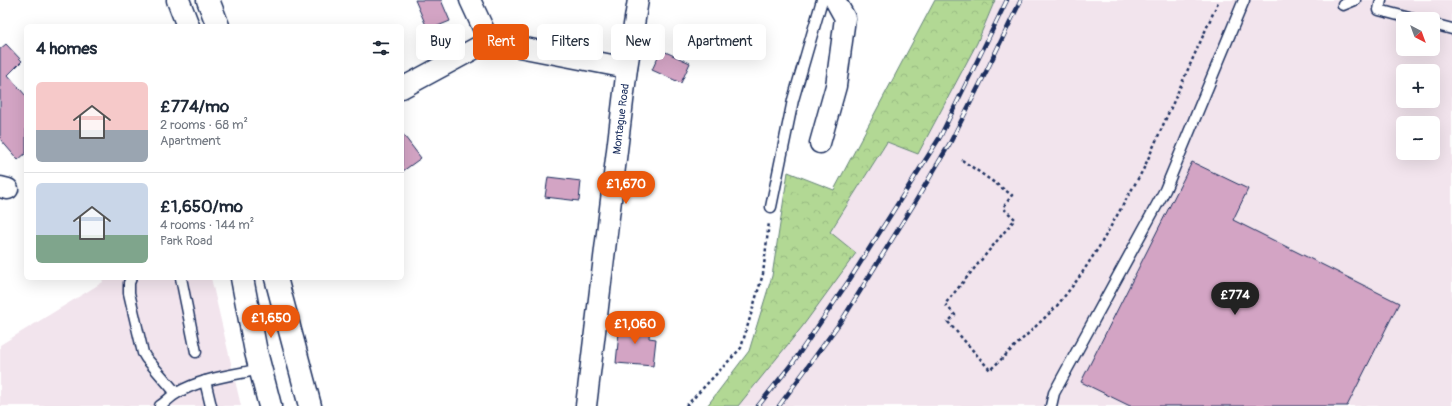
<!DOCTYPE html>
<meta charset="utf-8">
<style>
body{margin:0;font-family:Pangolin,sans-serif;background:#f6f6f7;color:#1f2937;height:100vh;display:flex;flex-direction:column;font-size:15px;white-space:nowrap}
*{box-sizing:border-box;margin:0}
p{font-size:13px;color:#747a83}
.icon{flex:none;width:22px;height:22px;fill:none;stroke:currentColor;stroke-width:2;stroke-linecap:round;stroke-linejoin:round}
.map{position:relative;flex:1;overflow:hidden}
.side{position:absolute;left:24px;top:24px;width:380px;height:256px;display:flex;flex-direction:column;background:#fff;border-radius:6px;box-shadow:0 4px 16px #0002}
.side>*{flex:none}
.top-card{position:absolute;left:416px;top:24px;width:380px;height:36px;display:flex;gap:8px}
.needle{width:26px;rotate:139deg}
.tools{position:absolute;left:1396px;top:12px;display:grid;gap:8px}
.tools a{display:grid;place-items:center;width:44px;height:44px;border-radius:6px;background:#fff;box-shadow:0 4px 16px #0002;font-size:20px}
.price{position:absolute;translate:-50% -34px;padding:0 9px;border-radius:14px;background:#ea580c;color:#fff;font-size:13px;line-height:26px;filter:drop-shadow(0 1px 2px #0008)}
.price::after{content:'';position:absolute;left:50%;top:24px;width:12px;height:9px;margin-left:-6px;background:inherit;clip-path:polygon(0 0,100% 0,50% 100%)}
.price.current{background:#222;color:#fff}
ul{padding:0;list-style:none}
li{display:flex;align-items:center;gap:12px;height:100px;padding:0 12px}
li+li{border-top:1px solid #e0e1e3}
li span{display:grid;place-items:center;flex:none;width:112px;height:80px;border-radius:6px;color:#555}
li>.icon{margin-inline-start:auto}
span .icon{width:48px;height:48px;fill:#fffc;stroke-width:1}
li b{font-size:17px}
h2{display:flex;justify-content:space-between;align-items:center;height:48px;padding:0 12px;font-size:17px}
.chip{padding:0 14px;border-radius:6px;background:#fff;box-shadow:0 4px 16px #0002;font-size:14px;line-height:36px}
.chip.current{background:#ea580c;color:#fff}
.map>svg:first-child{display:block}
.built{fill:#f2e4ed;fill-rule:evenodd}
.forest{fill:url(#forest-crowns);stroke:#668479}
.building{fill:#d3a4c4;stroke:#1b2f5e}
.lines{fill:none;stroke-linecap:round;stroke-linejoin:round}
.service-casing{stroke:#1b2f5e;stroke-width:13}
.minor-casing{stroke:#1b2f5e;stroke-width:23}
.secondary-casing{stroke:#1b2f5e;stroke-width:25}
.path{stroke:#1b2f5e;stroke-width:2.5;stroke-dasharray:3 3;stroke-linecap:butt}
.service{stroke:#fff;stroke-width:10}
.minor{stroke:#fff;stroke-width:20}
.secondary{stroke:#fff;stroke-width:22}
.rail-casing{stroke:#1b2f5e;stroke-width:4.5}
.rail{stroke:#fff;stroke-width:3;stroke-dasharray:9;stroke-linecap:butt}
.labels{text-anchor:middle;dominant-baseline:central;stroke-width:3;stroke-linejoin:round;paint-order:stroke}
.street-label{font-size:11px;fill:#1b2f5e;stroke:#fff}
</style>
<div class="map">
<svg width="1452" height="406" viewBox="0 0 1452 406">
<defs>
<pattern id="forest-crowns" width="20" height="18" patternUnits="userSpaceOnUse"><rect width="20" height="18" fill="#b2d894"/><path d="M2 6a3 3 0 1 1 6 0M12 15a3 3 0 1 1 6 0" fill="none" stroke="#98ba82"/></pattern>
</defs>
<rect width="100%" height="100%" fill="#fff"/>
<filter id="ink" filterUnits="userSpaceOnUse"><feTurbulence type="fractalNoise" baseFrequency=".025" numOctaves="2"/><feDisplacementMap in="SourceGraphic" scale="8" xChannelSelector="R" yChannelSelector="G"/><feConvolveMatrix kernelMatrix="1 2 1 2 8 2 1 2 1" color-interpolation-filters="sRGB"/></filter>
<g filter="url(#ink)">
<g class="built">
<path d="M995 0H1452V406H738L856 253 830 233 887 142 918 154 977 43ZM1403 19H1433V49H1403ZM1403 71H1433V101H1403ZM1403 123H1433V153H1403Z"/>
<polygon points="102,278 211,278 241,406 0,406 0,345 103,282"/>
</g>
<polygon class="forest" points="935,0 995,0 977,43 918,154 887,142 830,232 856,253 802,327 738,406 707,406 749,351 772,276 788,172 834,190"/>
<g class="building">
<polygon points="415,0 441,0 450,21 428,30"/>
<polygon points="6,44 22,61 8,75 26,96 26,153 18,160 0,139 0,49"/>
<polygon points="661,50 690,63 681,83 652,70"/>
<polygon points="402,133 421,158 403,171 402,170"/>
<polygon points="1192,162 1248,189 1233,220 1399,303 1347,406 1130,406 1081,382"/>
<polygon points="548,177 581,181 579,201 545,197"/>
<polygon points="620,322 650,325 649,338 656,339 653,366 616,363"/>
</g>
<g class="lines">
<defs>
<g id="service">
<polyline points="1381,0 1379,10 1413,19"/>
<polyline points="1343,5 1355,0"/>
<polyline points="1433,24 1452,29"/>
<polyline points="771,207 793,100 822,0"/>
<polyline points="131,278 129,283 129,293 143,353 146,358 176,393"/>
<polyline points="181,278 196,352"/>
<polyline points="205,381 211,406"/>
<path d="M160 406C166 402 171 396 177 393 202 378 233 375 261 369"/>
<polyline points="1051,406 1054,393 1165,190 1244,0"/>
</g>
<g id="minor">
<polyline points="470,0 489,41"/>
<polyline points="402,88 489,41 627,68"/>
<polyline points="820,143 836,86 845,18 835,0"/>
<polyline points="0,187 8,189"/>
<polyline points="586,406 627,68 638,0"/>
</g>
<g id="secondary">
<polyline points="178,0 188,26"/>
<polyline points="208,0 218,26"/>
<polyline points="242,278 256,352 270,406"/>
<polyline points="276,278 310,406"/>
</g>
</defs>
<use href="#service" class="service-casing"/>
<use href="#minor" class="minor-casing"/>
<use href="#secondary" class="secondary-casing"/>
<g class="path">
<polyline points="962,160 1012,195 1003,208 1015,219 945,304 955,315 948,322 990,370 1056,307 1078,279 1099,247 1143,170 1219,0"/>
<polyline points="686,406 741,348 763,274 769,222"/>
</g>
<use href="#service" class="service"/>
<use href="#minor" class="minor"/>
<use href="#secondary" class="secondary"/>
<defs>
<g id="rail">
<polyline points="758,406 794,361 850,279 940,137 1007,0"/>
<polyline points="779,406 844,317 917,199 950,143 985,74 1021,0"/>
</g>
</defs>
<use href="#rail" class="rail-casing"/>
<use href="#rail" class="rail"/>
</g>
</g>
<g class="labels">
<g class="street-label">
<text transform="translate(621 119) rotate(-83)">Montague Road</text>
</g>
</g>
</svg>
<div class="tools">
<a><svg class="needle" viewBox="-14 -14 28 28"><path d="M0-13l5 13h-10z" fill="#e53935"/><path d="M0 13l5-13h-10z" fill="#747a83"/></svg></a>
<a>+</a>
<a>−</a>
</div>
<b class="price" style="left:626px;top:205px">£1,670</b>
<b class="price current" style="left:1235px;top:316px">£774</b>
<b class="price" style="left:271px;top:339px">£1,650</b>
<b class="price" style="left:635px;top:345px">£1,060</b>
<div class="top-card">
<a class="chip">Buy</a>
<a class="chip current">Rent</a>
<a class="chip">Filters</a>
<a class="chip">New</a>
<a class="chip">Apartment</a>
</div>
<section class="side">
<h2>4 homes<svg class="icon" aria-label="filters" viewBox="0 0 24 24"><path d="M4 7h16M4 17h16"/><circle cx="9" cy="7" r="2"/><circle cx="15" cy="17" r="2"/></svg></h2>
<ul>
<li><span style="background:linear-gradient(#f6c9c9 60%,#9aa5b1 0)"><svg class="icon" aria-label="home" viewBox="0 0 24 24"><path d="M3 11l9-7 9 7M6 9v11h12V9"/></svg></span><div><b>£774/mo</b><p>2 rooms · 68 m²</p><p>Apartment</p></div></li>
<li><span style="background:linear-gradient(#c9d6e8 65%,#7fa58c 0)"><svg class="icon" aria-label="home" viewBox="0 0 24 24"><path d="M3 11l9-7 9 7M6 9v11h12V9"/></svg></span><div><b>£1,650/mo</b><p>4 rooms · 144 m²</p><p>Park Road</p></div></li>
</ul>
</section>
</div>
